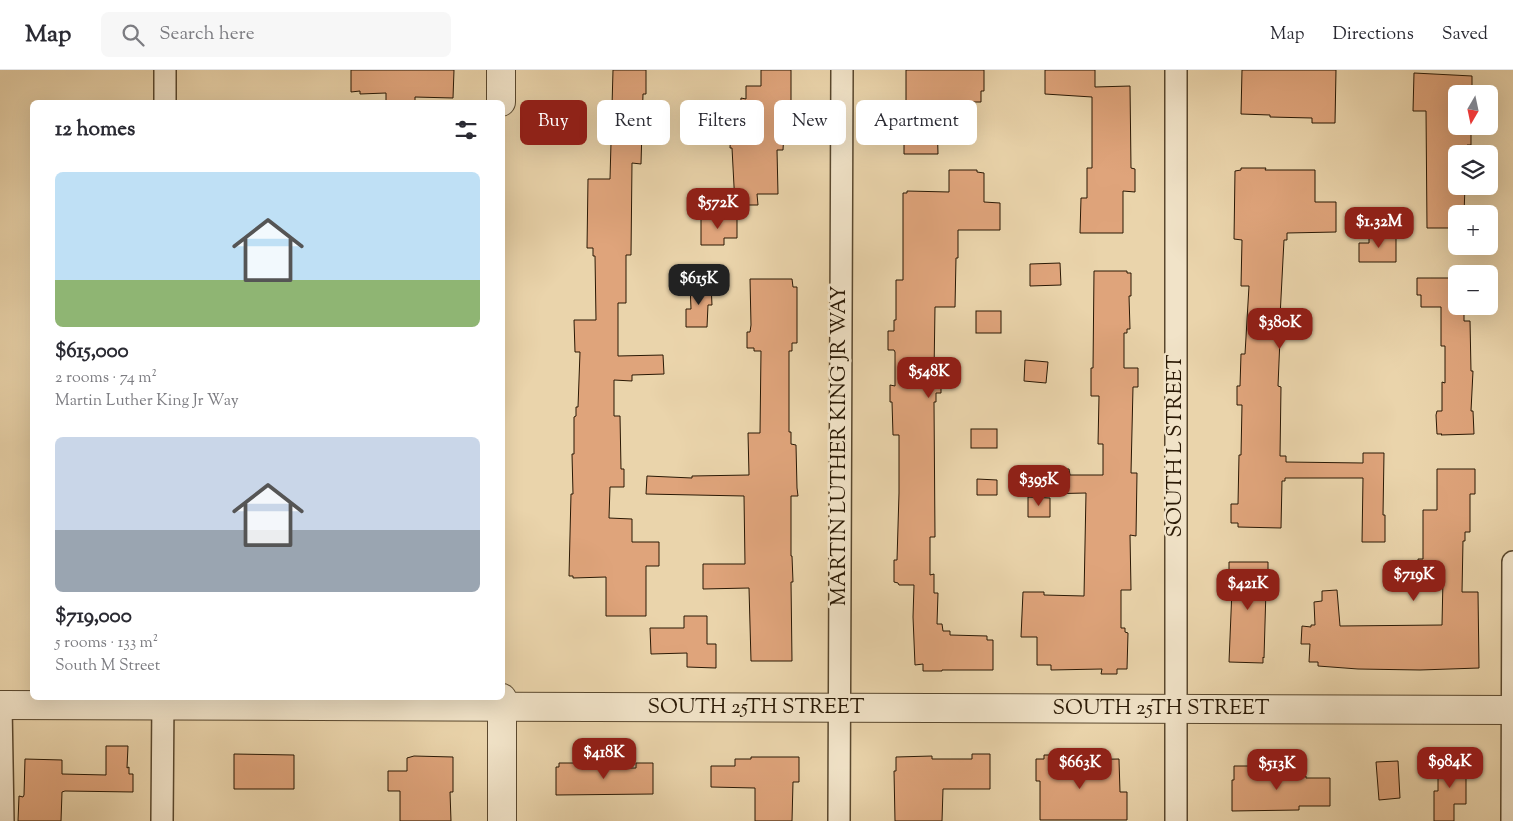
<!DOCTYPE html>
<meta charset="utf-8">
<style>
body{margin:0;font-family:"Sorts Mill Goudy",serif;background:#f7f7f7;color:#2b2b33;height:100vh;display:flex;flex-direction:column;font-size:19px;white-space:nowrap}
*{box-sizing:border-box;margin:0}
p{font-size:16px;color:#7c7c81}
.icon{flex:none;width:28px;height:28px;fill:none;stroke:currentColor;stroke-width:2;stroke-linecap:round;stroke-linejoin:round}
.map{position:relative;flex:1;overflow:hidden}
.side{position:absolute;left:30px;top:30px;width:475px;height:600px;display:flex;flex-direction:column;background:#fff;border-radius:8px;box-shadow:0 5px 20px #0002}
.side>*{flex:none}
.hud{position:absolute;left:520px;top:30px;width:475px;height:45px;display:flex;gap:10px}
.needle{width:32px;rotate:189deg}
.buttons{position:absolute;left:1448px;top:15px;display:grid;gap:10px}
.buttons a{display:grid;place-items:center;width:50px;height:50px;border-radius:8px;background:#fff;box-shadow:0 5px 20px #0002;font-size:25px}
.price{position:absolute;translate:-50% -42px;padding:0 11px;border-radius:10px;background:#8f2418;color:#fff;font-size:16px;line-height:32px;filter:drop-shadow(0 1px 2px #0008)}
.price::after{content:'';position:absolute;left:50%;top:30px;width:15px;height:11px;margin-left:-8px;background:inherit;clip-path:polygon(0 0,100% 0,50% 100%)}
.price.on{background:#222;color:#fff}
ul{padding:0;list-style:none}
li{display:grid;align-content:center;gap:10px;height:265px;padding:0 25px}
li span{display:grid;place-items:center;height:155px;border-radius:8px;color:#555}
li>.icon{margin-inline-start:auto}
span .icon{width:90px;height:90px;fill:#fffc;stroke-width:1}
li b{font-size:21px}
h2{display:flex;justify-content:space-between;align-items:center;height:60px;padding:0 25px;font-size:21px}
.pill{padding:0 18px;border-radius:8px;background:#fff;box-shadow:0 5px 20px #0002;font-size:18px;line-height:45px}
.pill.on{background:#8f2418;color:#fff}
header{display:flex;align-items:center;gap:30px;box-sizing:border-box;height:70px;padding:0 25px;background:#fff;border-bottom:1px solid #e1e1e2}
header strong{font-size:24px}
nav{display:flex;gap:28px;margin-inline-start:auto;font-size:18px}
.search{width:350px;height:45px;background:#f7f7f7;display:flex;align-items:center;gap:12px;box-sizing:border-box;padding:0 18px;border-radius:8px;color:#7c7c81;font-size:19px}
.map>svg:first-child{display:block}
.building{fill:#dfa47b;stroke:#2a1905}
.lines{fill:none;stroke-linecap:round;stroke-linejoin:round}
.minor-casing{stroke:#5a482e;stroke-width:24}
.tertiary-casing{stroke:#5a482e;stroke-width:30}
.minor{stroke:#f1e3c8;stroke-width:21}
.tertiary{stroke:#f1e3c8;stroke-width:28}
.labels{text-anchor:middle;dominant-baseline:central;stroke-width:5;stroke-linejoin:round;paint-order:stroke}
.street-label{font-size:21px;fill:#2a1905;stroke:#f1e3c8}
</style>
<header>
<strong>Map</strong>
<div class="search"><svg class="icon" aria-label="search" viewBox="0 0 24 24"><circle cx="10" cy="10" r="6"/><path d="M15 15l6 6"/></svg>Search here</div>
<nav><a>Map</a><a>Directions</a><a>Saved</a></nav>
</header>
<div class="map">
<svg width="1513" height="751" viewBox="0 0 1513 751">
<rect width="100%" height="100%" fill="#ead4ab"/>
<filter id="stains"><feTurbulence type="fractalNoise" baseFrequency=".004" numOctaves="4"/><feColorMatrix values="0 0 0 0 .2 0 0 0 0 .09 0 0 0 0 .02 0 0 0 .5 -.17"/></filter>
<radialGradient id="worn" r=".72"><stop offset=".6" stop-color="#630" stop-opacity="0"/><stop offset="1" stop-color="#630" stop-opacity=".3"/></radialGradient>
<g class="building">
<polygon points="351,0 454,0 453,28 415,27 415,31 386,32 386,23 360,24 360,21 351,22"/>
<polygon points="613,0 646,0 646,24 643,24 641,94 632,93 631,185 626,185 626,233 618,233 618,286 663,285 664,304 632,305 632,311 614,310 614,346 620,346 621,399 624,399 624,417 610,417 609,448 632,449 632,472 659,472 659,496 646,496 646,546 606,546 606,507 573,508 573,506 569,506 571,424 573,424 572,384 574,384 574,347 576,346 576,337 578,337 580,282 575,282 574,250 596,250 595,186 593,186 593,178 587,178 588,109 610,109"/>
<polygon points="761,0 791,0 791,43 785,43 783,80 777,80 778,124 757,124 758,135 735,135 732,78 730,78 731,55 740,55 741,28 746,29 746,16 761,16"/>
<polygon points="906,0 984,0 984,21 981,21 981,32 967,32 967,48 937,47 938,84 904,84 904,58 906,58"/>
<polygon points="1045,0 1095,0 1095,17 1130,16 1131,98 1135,99 1135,122 1123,121 1123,163 1080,163 1081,128 1087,128 1087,98 1092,98 1092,27 1045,24"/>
<polygon points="1242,0 1336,0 1335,53 1312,53 1312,48 1270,47 1270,45 1241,44"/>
<polygon points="1414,3 1472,6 1472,24 1456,24 1456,59 1471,59 1471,75 1467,75 1467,84 1456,84 1456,116 1465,116 1464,144 1456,144 1456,158 1427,158 1426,41 1413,41"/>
<polygon points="1241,98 1266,98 1265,100 1315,100 1315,132 1336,132 1336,162 1287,163 1287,170 1284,170 1280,247 1285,247 1284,268 1280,268 1278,316 1281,317 1280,386 1286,386 1286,392 1363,393 1363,383 1384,383 1383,445 1385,445 1385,472 1362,472 1363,408 1285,408 1285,411 1282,411 1281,458 1238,457 1238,453 1231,453 1231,434 1238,434 1239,385 1241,385 1242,335 1237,335 1237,316 1240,316 1241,284 1245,284 1249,216 1241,216 1242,170 1234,169 1235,101 1241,100"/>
<polygon points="949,100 977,100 977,102 984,103 984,132 1000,133 1000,160 958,160 958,188 956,188 955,237 935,237 934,303 935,304 941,304 941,323 936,323 936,332 934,332 935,467 930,467 930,505 934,504 934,523 938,523 937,554 942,554 943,561 950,561 950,565 987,566 987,570 993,570 993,600 942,600 942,601 923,601 923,594 915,595 913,547 914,515 899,515 898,513 894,512 894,490 897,490 899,423 899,365 893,365 892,332 890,332 890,315 895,316 895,282 894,280 888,280 888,261 894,261 894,250 896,250 896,210 903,210 903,123 907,123 907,121 949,122"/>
<polygon points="701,148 737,148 737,168 724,168 724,175 701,175"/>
<polygon points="1369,165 1396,165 1396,192 1359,192 1359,173 1369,173"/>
<polygon points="1060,193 1061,215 1030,216 1030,194"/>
<polygon points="1094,201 1127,201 1127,203 1131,203 1131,226 1129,226 1130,259 1127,259 1127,263 1124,263 1124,298 1138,298 1138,317 1133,317 1131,403 1137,403 1136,466 1130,465 1131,520 1121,520 1121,558 1125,558 1125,562 1128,563 1127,599 1117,599 1117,604 1101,604 1102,599 1051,600 1051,595 1037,595 1037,567 1021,567 1023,522 1044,522 1044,525 1084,526 1086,423 1039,424 1038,404 1044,404 1044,399 1069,399 1070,405 1103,405 1103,374 1098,374 1099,326 1091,326 1091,298 1093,298"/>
<polygon points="1417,208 1456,208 1456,236 1464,236 1464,251 1470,251 1471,301 1473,301 1471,341 1473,341 1474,364 1441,365 1442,364 1437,364 1436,345 1437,341 1442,341 1442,312 1445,313 1445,276 1441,276 1441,237 1421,237 1421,225 1417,225"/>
<polygon points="750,209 792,209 793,217 797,217 797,273 792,273 792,281 789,281 789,362 791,362 791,374 796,375 797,418 798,426 791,426 791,486 792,486 793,512 791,512 792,591 751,591 749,518 703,519 703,494 745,494 744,426 646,424 647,406 692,408 692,406 749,405 748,363 760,363 761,281 754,281 754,278 747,278 747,262 750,262 751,255"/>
<polygon points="690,214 711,214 712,235 708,235 707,257 686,257 686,239 691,239"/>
<rect x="976" y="241" width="25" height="22"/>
<polygon points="1025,290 1048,292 1046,313 1024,311"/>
<rect x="971" y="359" width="26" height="19"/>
<polygon points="1437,399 1475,399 1475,424 1470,424 1470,462 1465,462 1465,471 1463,471 1462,522 1478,522 1479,598 1420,600 1358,599 1318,596 1318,592 1309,592 1310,574 1301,574 1302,556 1311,557 1311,555 1315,555 1314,532 1322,531 1322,521 1337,520 1340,556 1442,555 1443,508 1418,507 1418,489 1423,489 1423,440 1437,440"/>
<polygon points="977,409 997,410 997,425 977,425"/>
<polygon points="1028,427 1050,428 1050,447 1028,447"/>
<polygon points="1229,492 1268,492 1268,519 1266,519 1264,588 1263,587 1263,593 1229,592 1232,519 1229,519"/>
<polygon points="684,546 707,546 707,574 716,574 716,598 687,597 687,583 651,584 650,558 684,558"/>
<polygon points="106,676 128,676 127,698 129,697 129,704 133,704 133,722 65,721 62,722 61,751 18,751 19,726 23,727 24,725 25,689 62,690 62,704 106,705"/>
<polygon points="234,684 294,685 294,719 234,719"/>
<polygon points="972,684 990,684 990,719 943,719 942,751 895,751 894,701 896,701 896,687 932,686 932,689 972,689"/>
<polygon points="1044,685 1061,685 1061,690 1119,689 1120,722 1127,722 1127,750 1040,750 1040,711 1036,711 1036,689 1044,689"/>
<polygon points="414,686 453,687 453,722 450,722 451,751 400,751 400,721 388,721 388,701 407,701 407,688"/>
<polygon points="751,687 799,687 799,712 793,712 792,751 755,751 755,718 711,717 711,696 735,696 735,689 751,689"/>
<polygon points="1398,691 1400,728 1379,730 1376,692"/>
<polygon points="1438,691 1466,691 1466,734 1454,734 1454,751 1434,751 1434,721 1438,721"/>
<polygon points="559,693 582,693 582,696 593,696 593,698 636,698 636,693 653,693 653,724 556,725 556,697 559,697"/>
<polygon points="1234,696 1259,696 1259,706 1306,706 1306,708 1330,708 1330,736 1299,736 1299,740 1232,741 1232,710 1234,710"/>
</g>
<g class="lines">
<defs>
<g id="minor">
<polyline points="1176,0 1176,751"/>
<polyline points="165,32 165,0"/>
<polyline points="1,635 3,751"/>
<polyline points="162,751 163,628"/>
<polyline points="839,751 842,0"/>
<polyline points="1512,751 1513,492"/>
</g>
<g id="tertiary">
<polyline points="501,0 501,32"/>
<polyline points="502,628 502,751"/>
<polyline points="0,635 1513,640"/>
</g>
</defs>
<use href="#minor" class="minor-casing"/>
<use href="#tertiary" class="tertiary-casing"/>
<use href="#minor" class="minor"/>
<use href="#tertiary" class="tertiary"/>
</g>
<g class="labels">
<g class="street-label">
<text transform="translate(840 376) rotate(-90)">MARTIN LUTHER KING JR WAY</text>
<text transform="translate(1176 376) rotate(-90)">SOUTH L STREET</text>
<text x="756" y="638">SOUTH 25TH STREET</text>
<text x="1161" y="639">SOUTH 25TH STREET</text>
</g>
</g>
<rect width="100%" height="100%" filter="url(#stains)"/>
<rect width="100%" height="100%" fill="url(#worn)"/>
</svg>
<div class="buttons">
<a><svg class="needle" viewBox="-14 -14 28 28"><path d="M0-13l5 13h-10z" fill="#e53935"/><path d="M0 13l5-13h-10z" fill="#7c7c81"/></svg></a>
<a><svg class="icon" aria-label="layers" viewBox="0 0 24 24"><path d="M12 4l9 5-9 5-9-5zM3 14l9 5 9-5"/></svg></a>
<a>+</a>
<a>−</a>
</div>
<b class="price" style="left:718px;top:160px">$572K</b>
<b class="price" style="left:1379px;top:179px">$1.32M</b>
<b class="price on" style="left:699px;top:236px">$615K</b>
<b class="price" style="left:1280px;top:280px">$380K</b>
<b class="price" style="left:929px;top:329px">$548K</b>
<b class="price" style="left:1039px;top:437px">$395K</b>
<b class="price" style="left:1414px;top:532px">$719K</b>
<b class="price" style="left:1248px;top:541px">$421K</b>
<b class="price" style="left:604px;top:710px">$418K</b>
<b class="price" style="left:1450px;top:719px">$984K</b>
<b class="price" style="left:1080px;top:720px">$663K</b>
<b class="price" style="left:1277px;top:721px">$513K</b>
<div class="hud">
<a class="pill on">Buy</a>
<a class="pill">Rent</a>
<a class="pill">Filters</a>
<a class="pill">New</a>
<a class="pill">Apartment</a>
</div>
<section class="side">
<h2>12 homes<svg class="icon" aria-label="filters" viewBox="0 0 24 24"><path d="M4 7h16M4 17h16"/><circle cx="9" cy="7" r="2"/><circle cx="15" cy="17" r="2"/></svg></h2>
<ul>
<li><span style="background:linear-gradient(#bfe0f5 70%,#8fb573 0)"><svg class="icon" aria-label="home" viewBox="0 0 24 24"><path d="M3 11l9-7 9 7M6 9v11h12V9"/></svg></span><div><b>$615,000</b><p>2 rooms · 74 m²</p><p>Martin Luther King Jr Way</p></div></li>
<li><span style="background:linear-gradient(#c9d6e8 60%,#9aa5b1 0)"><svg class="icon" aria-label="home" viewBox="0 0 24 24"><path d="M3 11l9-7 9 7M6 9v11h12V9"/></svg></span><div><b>$719,000</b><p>5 rooms · 133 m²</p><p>South M Street</p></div></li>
</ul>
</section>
</div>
